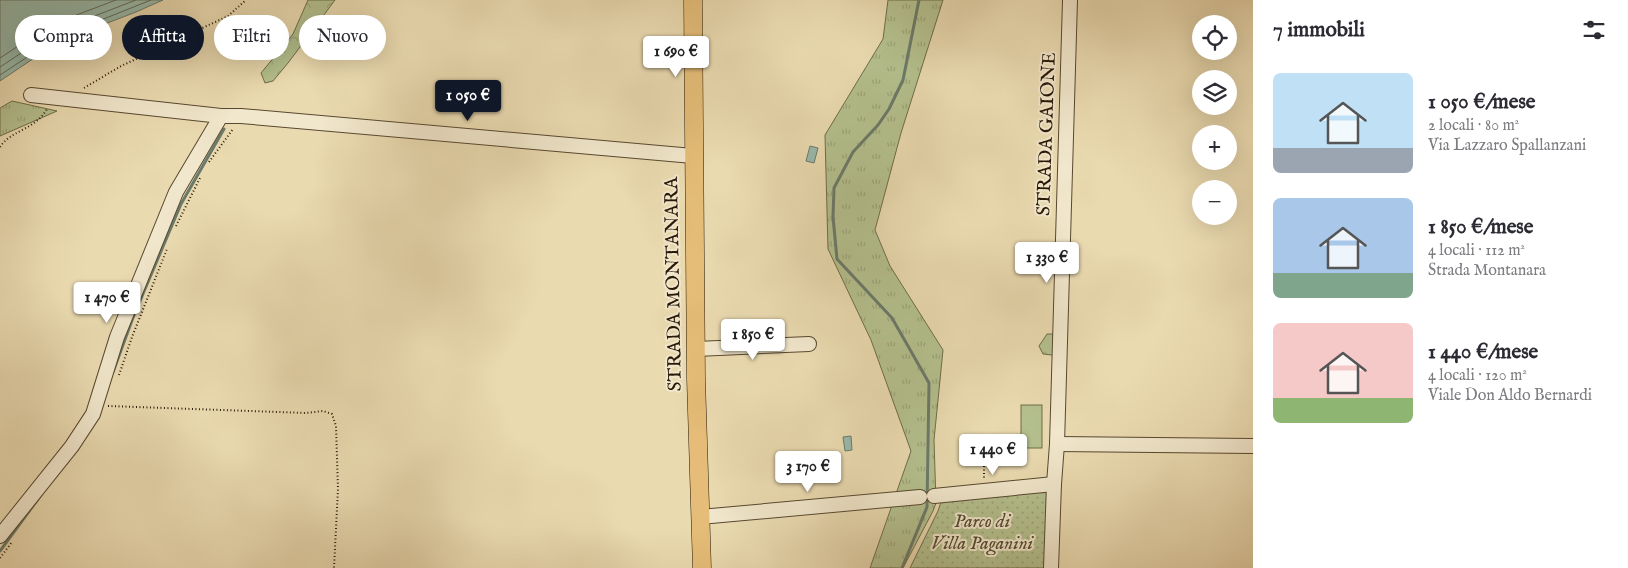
<!DOCTYPE html>
<html lang="it">
<meta charset="utf-8">
<style>
body{margin:0;font-family:"IM FELL English",serif;background:#f7f7f7;color:#2b2b33;height:100vh;display:flex;flex-direction:column;font-size:19px;white-space:nowrap}
*{box-sizing:border-box;margin:0}
p{font-size:16px;color:#7c7c81}
.icon{flex:none;width:28px;height:28px;fill:none;stroke:currentColor;stroke-width:2;stroke-linecap:round;stroke-linejoin:round}
.map{position:relative;flex:1;overflow:hidden}
.drawer{display:flex;flex-direction:column;background:#fff;width:375px}
.drawer>*{flex:none}
.hud{position:absolute;left:15px;top:15px;width:475px;height:45px;display:flex;gap:10px}
.tools{position:absolute;left:1192px;top:15px;display:grid;gap:10px}
.tools a{display:grid;place-items:center;width:45px;height:45px;border-radius:50%;background:#fff;box-shadow:0 5px 20px #0002;font-size:25px}
.price{position:absolute;translate:-50% -42px;padding:0 11px;border-radius:5px;background:#fff;color:#222;font-size:16px;line-height:32px;filter:drop-shadow(0 1px 2px #0008)}
.price::after{content:'';position:absolute;left:50%;top:30px;width:15px;height:11px;margin-left:-8px;background:inherit;clip-path:polygon(0 0,100% 0,50% 100%)}
.price.selected{background:#111827;color:#fff}
ul{padding:0;list-style:none}
li{display:flex;align-items:center;gap:15px;height:125px;padding:0 20px}
li span{display:grid;place-items:center;flex:none;width:140px;height:100px;border-radius:8px;color:#555}
li>.icon{margin-inline-start:auto}
span .icon{width:60px;height:60px;fill:#fffc;stroke-width:1}
li b{font-size:21px}
h2{display:flex;justify-content:space-between;align-items:center;height:60px;padding:0 20px;font-size:21px}
.pill{padding:0 18px;border-radius:22px;background:#fff;box-shadow:0 5px 20px #0002;font-size:18px;line-height:45px}
.pill.selected{background:#111827;color:#fff}
main{display:flex;flex:1;min-height:0}
.map>svg:first-child{display:block}
.grass{fill:url(#grass-tufts);stroke:#6e6c4a}
.forest{fill:url(#forest-crowns);stroke:#6e6c4a}
.park{fill:url(#park-dots);stroke:#6e6c4a}
.pitch{fill:#b4c08e;stroke:#6e6c4a}
.water{fill:#98bbac;stroke:#6b7a6a}
.lines{fill:none;stroke-linecap:round;stroke-linejoin:round}
.shore{stroke:#606a59;stroke-width:1}
.stream{stroke:#6b7a6a;stroke-width:3}
.minor-casing{stroke:#584830;stroke-width:16}
.major-casing{stroke:#281806;stroke-width:19}
.path{stroke:#281806;stroke-width:2;stroke-dasharray:1 2.5;stroke-linecap:butt}
.minor{stroke:#f1e7cc;stroke-width:14}
.major{stroke:#e5bd78;stroke-width:18}
.labels{text-anchor:middle;dominant-baseline:central;stroke-width:4;stroke-linejoin:round;paint-order:stroke}
.street-label{font-size:19px;fill:#281806;stroke:#f1e7cc}
.park-label{font-size:19px;font-style:italic;fill:#524a2f;stroke:#f1e7cc}
</style>
<main>
<div class="map">
<svg width="1253" height="568" viewBox="0 0 1253 568">
<defs>
<pattern id="grass-tufts" width="24" height="20" patternUnits="userSpaceOnUse" patternTransform="scale(1.25)"><rect width="24" height="20" fill="#b4c08e"/><path d="M3 7l-1-3M5 7V3M7 7l1-3M15 17l-1-3M17 17v-4M19 17l1-3" fill="none" stroke="#9ba479"/></pattern>
<pattern id="forest-crowns" width="20" height="18" patternUnits="userSpaceOnUse" patternTransform="scale(1.25)"><rect width="20" height="18" fill="#b4c08e"/><path d="M2 6a3 3 0 1 1 6 0M12 15a3 3 0 1 1 6 0" fill="none" stroke="#9ba479"/></pattern>
<pattern id="park-dots" width="8" height="8" patternUnits="userSpaceOnUse" patternTransform="scale(1.25)"><rect width="8" height="8" fill="#b4c08e"/><path d="M2 2h.1M6 6h.1" fill="none" stroke="#9ba479" stroke-width="1.8" stroke-linecap="round"/></pattern>
</defs>
<rect width="100%" height="100%" fill="#eadab0"/>
<filter id="stains"><feTurbulence type="fractalNoise" baseFrequency=".004" numOctaves="4"/><feColorMatrix values="0 0 0 0 .2 0 0 0 0 .09 0 0 0 0 .02 0 0 0 .5 -.17"/></filter>
<radialGradient id="worn" r=".72"><stop offset=".6" stop-color="#630" stop-opacity="0"/><stop offset="1" stop-color="#630" stop-opacity=".3"/></radialGradient>
<g class="grass">
<polygon points="888,0 943,0 901,133 875,230 890,266 943,350 934,440 936,503 933,511 903,568 870,568 911,451 871,340 828,249 825,135 883,39"/>
<polygon points="12,101 57,111 0,136 0,108"/>
</g>
<g class="forest">
<polygon points="308,0 335,0 288,63 273,81 265,83 261,73 293,34"/>
<polygon points="1047,334 1052,334 1056,336 1056,350 1052,355 1043,354 1039,346"/>
</g>
<polygon class="park" points="1019,492 1051,492 1050,568 910,568 938,511 941,502"/>
<rect class="pitch" x="1021" y="405" width="21" height="43"/>
<g class="water">
<polygon points="0,0 163,0 136,12 58,42 0,81"/>
<polygon points="810,146 818,148 814,163 806,161"/>
<polygon points="851,436 852,450 845,451 843,437"/>
</g>
<g class="lines">
<g class="shore">
<polyline points="0,58 50,25 116,0"/>
<polyline points="0,67 53,32 136,0"/>
<polyline points="0,75 56,38 151,0"/>
</g>
<g class="stream">
<polyline points="113,372 134,315 181,204 224,129"/>
<polyline points="0,551 41,495"/>
<polyline points="902,568 927,507 929,383 892,318 837,259 833,217 834,188 853,152 878,125 889,109 903,80 919,0"/>
</g>
<defs>
<g id="minor">
<polyline points="31,95 221,116 241,116 693,156"/>
<polyline points="696,349 809,344"/>
<polyline points="1057,444 1253,446"/>
<polyline points="934,496 1054,484"/>
<polyline points="700,517 920,497"/>
<polyline points="0,536 72,446 93,414 117,337 176,192 221,116"/>
<polyline points="1051,568 1054,484 1057,444 1070,0"/>
</g>
<polyline id="major" points="693,0 696,379 702,568"/>
</defs>
<use href="#minor" class="minor-casing"/>
<use href="#major" class="major-casing"/>
<g class="path">
<polyline points="84,88 121,66 228,16 246,0"/>
<path d="M0 147C11 130 35 130 47 109"/>
<polyline points="209,162 233,129"/>
<polyline points="176,226 201,176"/>
<polyline points="119,375 132,337 167,249"/>
<polyline points="108,406 306,413 323,411 332,414 336,426 338,489 334,568"/>
<polyline points="971,457 984,458 984,478"/>
<polyline points="0,558 12,542"/>
</g>
<use href="#minor" class="minor"/>
<use href="#major" class="major"/>
</g>
<g class="labels">
<g class="street-label">
<text transform="translate(1047 134) rotate(-88)">STRADA GAIONE</text>
<text transform="translate(674 284) rotate(-91)">STRADA MONTANARA</text>
</g>
<g class="park-label">
<text x="982" y="522">Parco di<tspan x="982" dy="22">Villa Paganini</tspan></text>
</g>
</g>
<rect width="100%" height="100%" filter="url(#stains)"/>
<rect width="100%" height="100%" fill="url(#worn)"/>
</svg>
<div class="tools">
<a><svg class="icon" aria-label="locate" viewBox="0 0 24 24"><circle cx="12" cy="12" r="6"/><path d="M12 2v4M12 18v4M2 12h4M18 12h4"/></svg></a>
<a><svg class="icon" aria-label="layers" viewBox="0 0 24 24"><path d="M12 4l9 5-9 5-9-5zM3 14l9 5 9-5"/></svg></a>
<a>+</a>
<a>−</a>
</div>
<b class="price" style="left:676px;top:78px">1 690 €</b>
<b class="price selected" style="left:468px;top:122px">1 050 €</b>
<b class="price" style="left:1047px;top:284px">1 330 €</b>
<b class="price" style="left:107px;top:324px">1 470 €</b>
<b class="price" style="left:753px;top:361px">1 850 €</b>
<b class="price" style="left:993px;top:476px">1 440 €</b>
<b class="price" style="left:808px;top:493px">3 170 €</b>
<div class="hud">
<a class="pill">Compra</a>
<a class="pill selected">Affitta</a>
<a class="pill">Filtri</a>
<a class="pill">Nuovo</a>
</div>
</div>
<section class="drawer">
<h2>7 immobili<svg class="icon" aria-label="filters" viewBox="0 0 24 24"><path d="M4 7h16M4 17h16"/><circle cx="9" cy="7" r="2"/><circle cx="15" cy="17" r="2"/></svg></h2>
<ul>
<li><span style="background:linear-gradient(#bfe0f5 75%,#9aa5b1 0)"><svg class="icon" aria-label="home" viewBox="0 0 24 24"><path d="M3 11l9-7 9 7M6 9v11h12V9"/></svg></span><div><b>1 050 €/mese</b><p>2 locali · 80 m²</p><p>Via Lazzaro Spallanzani</p></div></li>
<li><span style="background:linear-gradient(#a9c7e8 75%,#7fa58c 0)"><svg class="icon" aria-label="home" viewBox="0 0 24 24"><path d="M3 11l9-7 9 7M6 9v11h12V9"/></svg></span><div><b>1 850 €/mese</b><p>4 locali · 112 m²</p><p>Strada Montanara</p></div></li>
<li><span style="background:linear-gradient(#f6c9c9 75%,#8fb573 0)"><svg class="icon" aria-label="home" viewBox="0 0 24 24"><path d="M3 11l9-7 9 7M6 9v11h12V9"/></svg></span><div><b>1 440 €/mese</b><p>4 locali · 120 m²</p><p>Viale Don Aldo Bernardi</p></div></li>
</ul>
</section>
</main>
